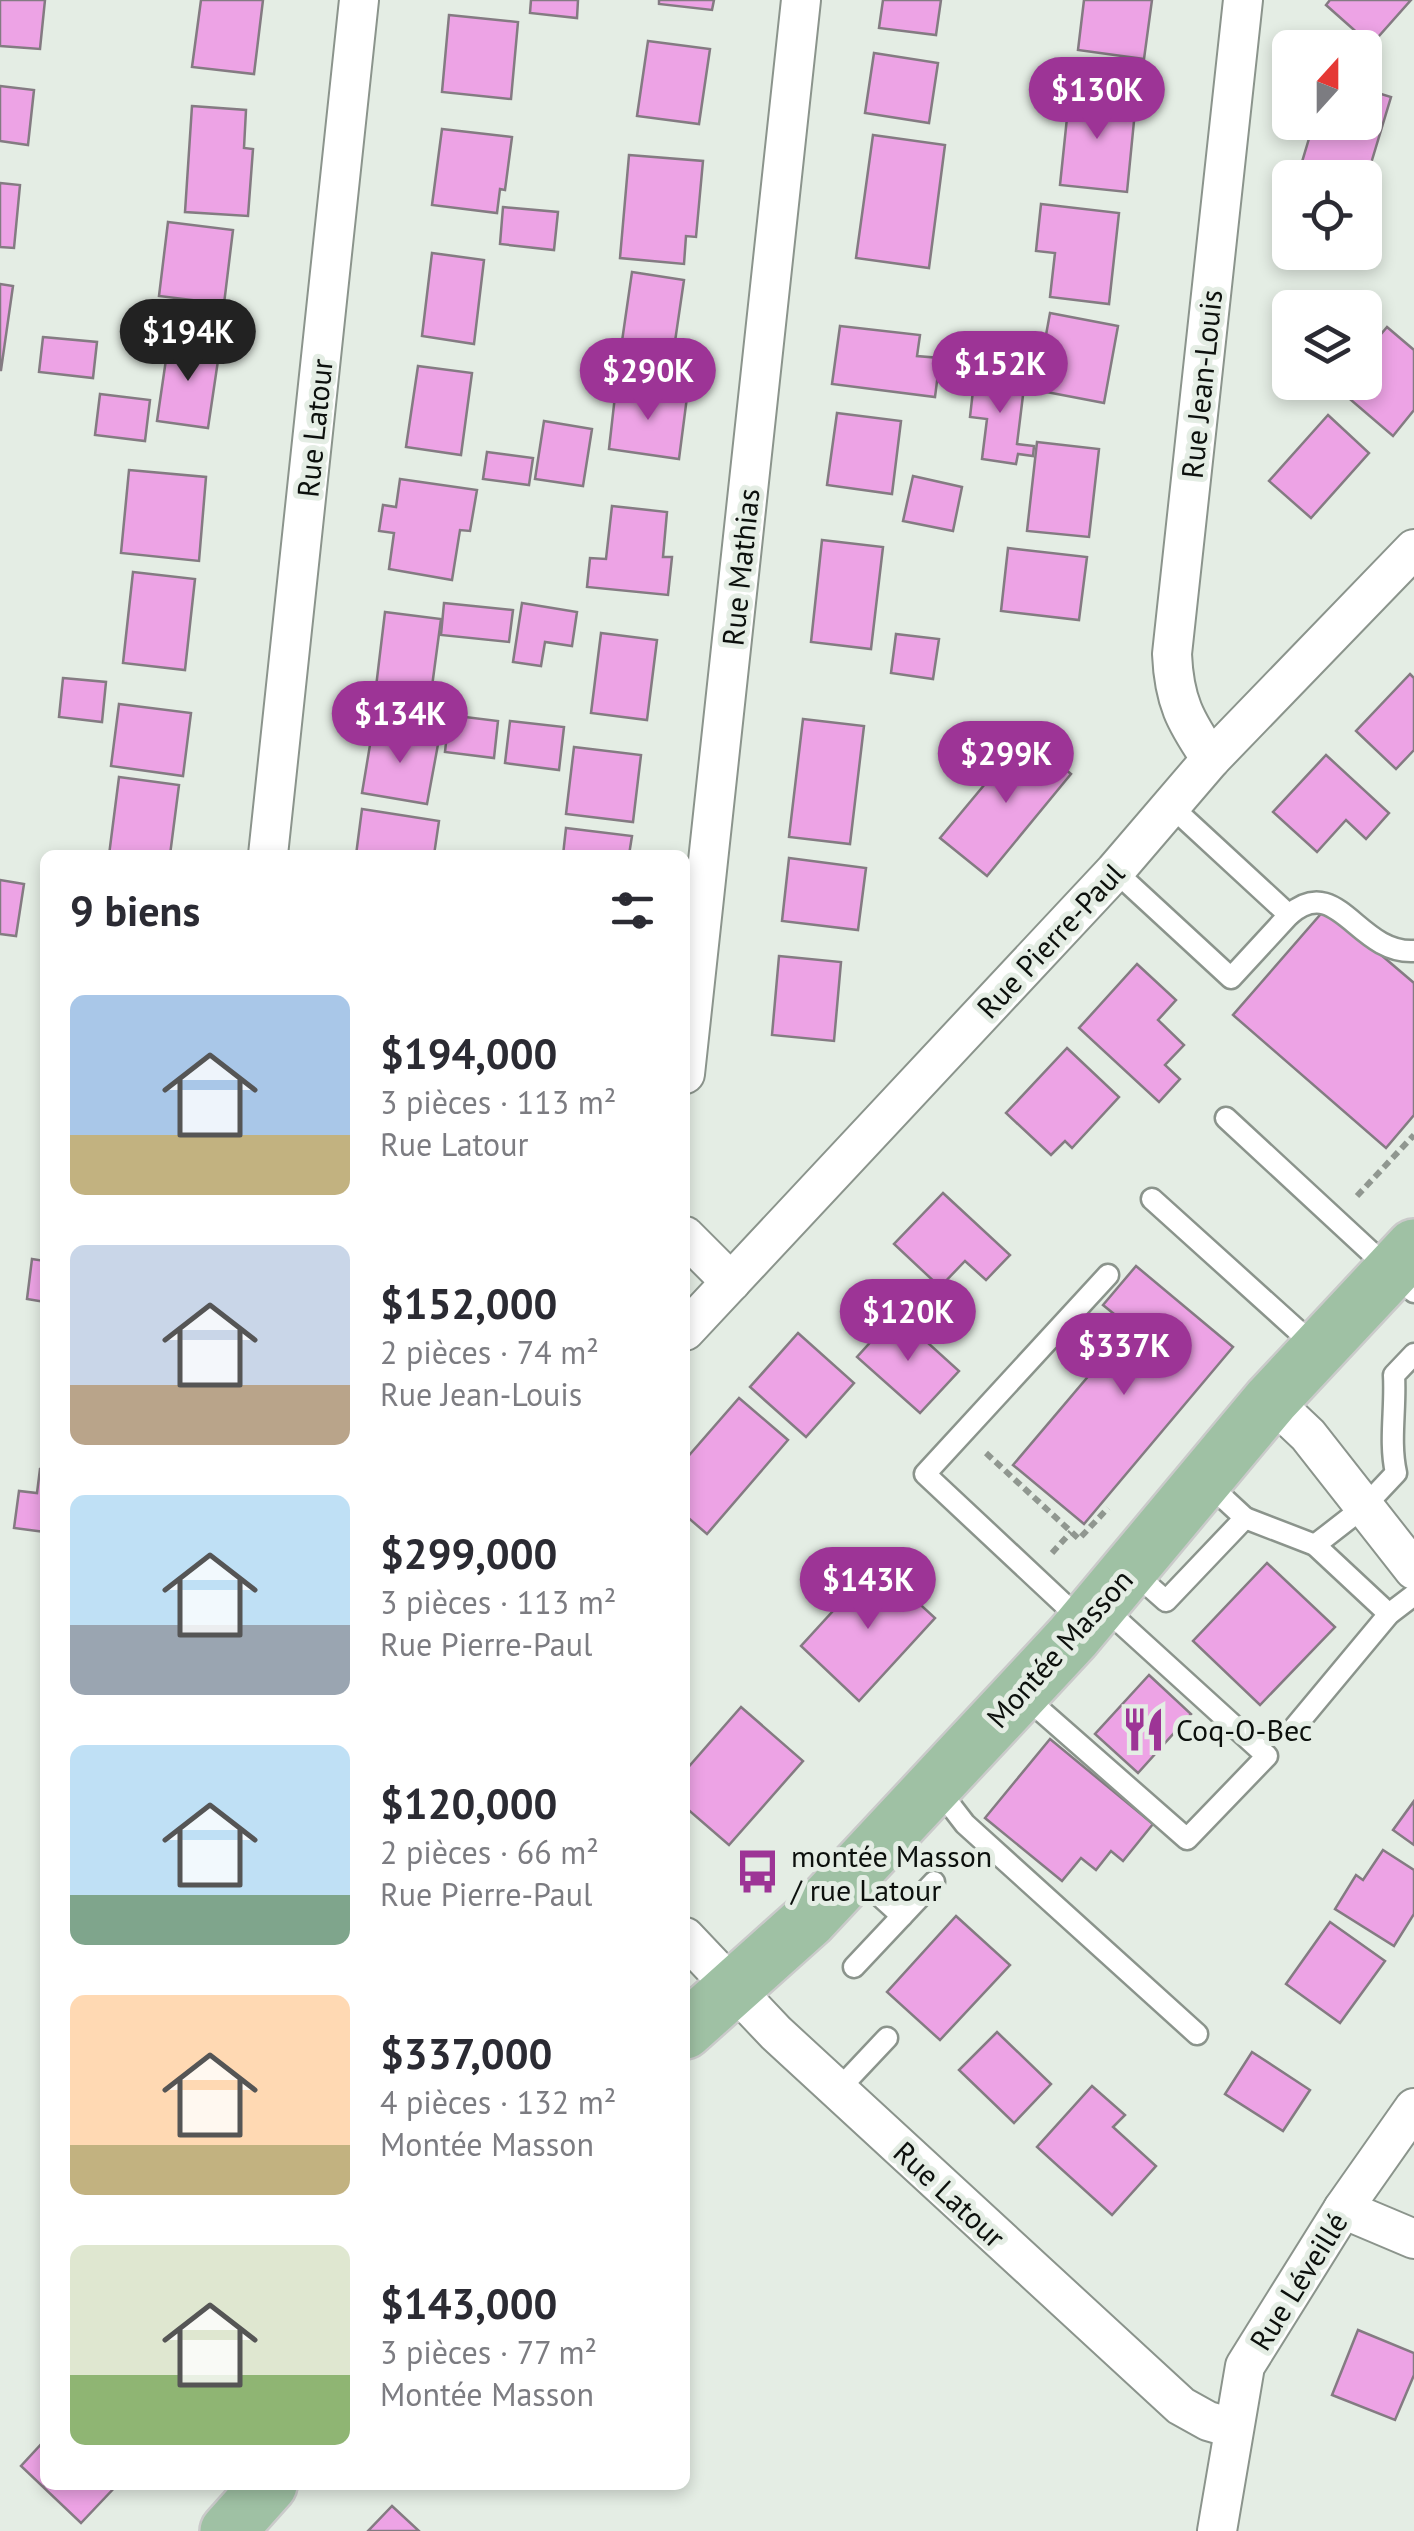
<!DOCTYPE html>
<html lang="fr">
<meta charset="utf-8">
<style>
body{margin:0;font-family:"PT Sans",sans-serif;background:#f7f7f7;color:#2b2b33;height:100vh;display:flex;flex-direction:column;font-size:38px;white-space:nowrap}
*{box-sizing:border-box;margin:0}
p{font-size:32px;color:#7c7c81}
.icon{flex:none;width:55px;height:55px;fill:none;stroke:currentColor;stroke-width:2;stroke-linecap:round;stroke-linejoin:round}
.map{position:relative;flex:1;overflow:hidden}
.details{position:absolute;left:40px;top:850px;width:650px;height:1640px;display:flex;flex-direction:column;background:#fff;border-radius:15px;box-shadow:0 5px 15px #0003}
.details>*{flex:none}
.needle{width:65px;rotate:21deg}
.buttons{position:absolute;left:1272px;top:30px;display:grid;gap:20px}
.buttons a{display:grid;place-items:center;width:110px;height:110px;border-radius:15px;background:#fff;box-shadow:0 5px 15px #0003;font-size:50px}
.price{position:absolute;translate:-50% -85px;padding:0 22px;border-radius:35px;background:#9d3496;color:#fff;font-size:32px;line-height:65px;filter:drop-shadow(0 2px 5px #0008)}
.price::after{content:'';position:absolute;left:50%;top:60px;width:30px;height:22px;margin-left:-15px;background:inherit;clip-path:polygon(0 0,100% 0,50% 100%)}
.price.active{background:#222;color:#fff}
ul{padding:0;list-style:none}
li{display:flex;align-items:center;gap:30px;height:250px;padding:0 30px}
li span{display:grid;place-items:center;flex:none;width:280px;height:200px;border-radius:15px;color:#555}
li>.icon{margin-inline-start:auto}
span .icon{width:120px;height:120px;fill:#fffc;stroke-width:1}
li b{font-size:42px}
h2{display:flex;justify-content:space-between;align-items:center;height:120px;padding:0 30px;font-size:42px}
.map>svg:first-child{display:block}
.building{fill:#eda3e5;stroke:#847b82;stroke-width:2.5}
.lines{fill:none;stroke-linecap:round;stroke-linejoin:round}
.service-casing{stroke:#8b948c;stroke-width:25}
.minor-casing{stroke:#8b948c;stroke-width:42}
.primary-casing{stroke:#cacaca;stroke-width:60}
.path{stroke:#909790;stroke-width:6;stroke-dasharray:8 5;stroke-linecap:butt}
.service{stroke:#fff;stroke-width:20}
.minor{stroke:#fff;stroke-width:38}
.primary{stroke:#9fc1a4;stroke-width:55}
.labels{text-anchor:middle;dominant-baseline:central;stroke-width:10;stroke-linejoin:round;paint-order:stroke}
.street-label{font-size:30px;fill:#0c100d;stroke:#e4ede4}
.poi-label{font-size:30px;fill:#0c100d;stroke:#e4ede4;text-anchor:start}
</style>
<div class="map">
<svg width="1414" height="2531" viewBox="0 0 1414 2531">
<rect width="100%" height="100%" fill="#e4ede4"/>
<g class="building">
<polygon points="0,0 45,0 40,49 0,46"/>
<polygon points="201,0 263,0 254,74 192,67"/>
<polygon points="531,0 578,0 577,18 530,13"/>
<polygon points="659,0 714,0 712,10 659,4"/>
<polygon points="883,0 941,0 936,35 879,28"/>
<polygon points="1084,0 1152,0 1144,59 1078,50"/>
<polygon points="1330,0 1411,0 1371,45 1326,5"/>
<polygon points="449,15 518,22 511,99 442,92"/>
<polygon points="648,41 710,49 699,124 637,116"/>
<polygon points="874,53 938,63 929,123 865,113"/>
<polygon points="0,86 34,90 28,145 0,141"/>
<polygon points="1070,89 1127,95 1124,120 1134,121 1127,192 1060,185"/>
<polygon points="1365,89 1391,97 1366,180 1302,162 1314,122 1365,122"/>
<polygon points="192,106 246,110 244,148 253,149 248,216 185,212"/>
<polygon points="442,129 512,137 505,190 500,189 497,213 432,205"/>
<polygon points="873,135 945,145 929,268 856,258"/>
<polygon points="629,155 703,161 696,237 686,236 684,264 620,258"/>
<polygon points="0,183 20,185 14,248 0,247"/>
<polygon points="1041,204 1119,213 1109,304 1050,297 1055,253 1036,251"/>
<polygon points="503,207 558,212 554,250 500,244"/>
<polygon points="168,222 233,230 224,304 159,296"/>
<polygon points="432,253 484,260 474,344 422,336"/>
<polygon points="632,272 684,280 672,362 620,355"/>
<polygon points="0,284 13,286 1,370 0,370"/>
<polygon points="1050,313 1118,326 1104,403 1036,390"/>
<polygon points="840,326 920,335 917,356 940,358 935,397 832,384"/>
<polygon points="1387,327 1414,350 1414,410 1393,436 1330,382 1365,382 1365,353"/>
<polygon points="43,337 97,342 93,378 39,372"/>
<polygon points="169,339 220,347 208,428 157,421"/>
<polygon points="418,366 472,373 461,455 406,447"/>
<polygon points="975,373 1025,379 1017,444 1034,446 1033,456 1018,454 1016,464 982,459 987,419 970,417"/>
<polygon points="616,387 687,397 679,459 609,449"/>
<polygon points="100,394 150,400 145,441 95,435"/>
<polygon points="837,413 901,421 892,494 827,485"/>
<polygon points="1328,415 1369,453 1311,518 1269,481"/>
<polygon points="544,421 592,429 583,486 535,479"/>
<polygon points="1037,442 1099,449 1089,537 1027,531"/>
<polygon points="487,452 533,458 529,485 483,479"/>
<polygon points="129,470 206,477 199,561 121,553"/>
<polygon points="913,476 962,487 953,531 903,521"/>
<polygon points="400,479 477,490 470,531 460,530 452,580 389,569 394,533 379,531 383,505 396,507"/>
<polygon points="612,506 667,512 663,557 672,557 668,595 587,587 590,558 606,559"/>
<polygon points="822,540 883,547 871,649 811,642"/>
<polygon points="1008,548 1087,557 1079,620 1001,611"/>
<polygon points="133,572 195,579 185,670 123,663"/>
<polygon points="444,603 513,610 509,642 441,635"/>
<polygon points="522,603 577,612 572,646 545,642 541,666 513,662"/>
<polygon points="385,612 441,619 431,694 376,687"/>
<polygon points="601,633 657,640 647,720 591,713"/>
<polygon points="896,634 939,639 933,679 891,673"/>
<polygon points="1410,674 1414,678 1414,750 1396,769 1356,731"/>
<polygon points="63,678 106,682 102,722 59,717"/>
<polygon points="119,704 191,713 183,776 111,766"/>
<polygon points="449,715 498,721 494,758 445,752"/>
<polygon points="803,719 864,726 850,844 789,837"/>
<polygon points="510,721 564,727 559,770 505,763"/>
<polygon points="373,727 439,739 427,804 362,793"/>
<polygon points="1025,736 1071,774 987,876 940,838"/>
<polygon points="574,747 641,755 633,822 566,814"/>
<polygon points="1326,755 1389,813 1366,839 1346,820 1317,852 1273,812"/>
<polygon points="119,777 179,785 170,855 109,855"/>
<polygon points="362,809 439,821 434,855 356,855"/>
<polygon points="566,828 632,836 629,855 563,855"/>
<polygon points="789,858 866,868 858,930 782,921"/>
<polygon points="0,880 24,884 16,936 0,934"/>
<polygon points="1326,908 1414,983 1414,1115 1386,1148 1233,1015"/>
<polygon points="779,956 841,962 834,1041 772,1035"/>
<polygon points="1137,964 1176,1000 1158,1020 1184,1045 1165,1065 1180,1079 1159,1102 1079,1028"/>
<polygon points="1067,1048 1119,1097 1072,1148 1065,1141 1051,1155 1006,1113"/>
<polygon points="943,1193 1010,1255 986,1280 965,1261 940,1287 894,1244"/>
<polygon points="32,1259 45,1261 45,1302 27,1299"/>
<polygon points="1136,1266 1233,1347 1084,1524 1013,1465 1130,1327 1103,1305"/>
<polygon points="896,1314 959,1371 920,1413 857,1357"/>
<polygon points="798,1333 854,1383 806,1437 750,1387"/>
<polygon points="739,1398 788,1440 707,1534 685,1515 685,1460"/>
<polygon points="40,1469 45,1469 45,1532 14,1528 19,1491 37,1493"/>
<polygon points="1267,1563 1335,1627 1260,1705 1193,1641"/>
<polygon points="876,1564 935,1618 859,1701 801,1646"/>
<polygon points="1149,1675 1191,1714 1138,1773 1095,1734"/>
<polygon points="741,1707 803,1761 729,1845 685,1807 685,1771"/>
<polygon points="1050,1739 1153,1824 1123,1861 1111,1851 1096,1870 1081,1858 1062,1881 985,1818"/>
<polygon points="1414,1801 1414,1845 1393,1830"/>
<polygon points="1383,1850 1414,1870 1414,1914 1394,1946 1335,1909 1356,1875 1363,1880"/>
<polygon points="956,1916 1010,1965 940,2040 887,1992"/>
<polygon points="1330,1922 1385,1961 1340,2023 1286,1984"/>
<polygon points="997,2032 1051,2084 1014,2123 959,2070"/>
<polygon points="1252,2052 1310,2090 1283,2131 1225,2094"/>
<polygon points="1092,2086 1125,2115 1113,2127 1156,2166 1112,2215 1037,2147"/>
<polygon points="1358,2330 1414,2353 1414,2375 1395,2420 1332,2395"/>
<polygon points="45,2440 45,2485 117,2485 81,2523 21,2466"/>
<polygon points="392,2506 419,2531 368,2531"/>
</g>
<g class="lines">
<defs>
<g id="service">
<path d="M1172 807 1289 915C1338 872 1357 954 1414 951"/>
<polyline points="1115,871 1231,978 1289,915"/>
<polyline points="1226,1118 1414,1292"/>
<polyline points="1152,1199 1317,1348"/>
<polyline points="1245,1518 1315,1545 1389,1614"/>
<path d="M1315 1545 1364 1507 1396 1473C1389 1441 1396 1409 1394 1375L1414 1354"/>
<polyline points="1131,1570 1166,1601 1245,1518 1204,1480"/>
<polyline points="1083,1622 925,1474 1108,1275"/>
<polyline points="1023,1695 1187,1839 1267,1756 1102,1606"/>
<polyline points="1294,1728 1389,1614 1414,1595"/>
<polyline points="938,1789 965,1824 1197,2034"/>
<polyline points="902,1916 934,1882"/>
<polyline points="854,1967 902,1916 856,1874"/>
<polyline points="838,2090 887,2038"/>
</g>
<g id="minor">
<path d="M1211 759C1185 721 1174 701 1172 654L1243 0"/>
<polyline points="268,855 359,0"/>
<polyline points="685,1074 801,0"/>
<polyline points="685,1236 731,1282"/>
<polyline points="685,1331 1115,871 1211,759 1414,549"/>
<polyline points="1271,1400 1308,1435 1414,1570"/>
<polyline points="685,1937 776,2033 1181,2406 1208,2421 1232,2428"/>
<polyline points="1343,2209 1414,2239"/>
<polyline points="1217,2531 1245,2366 1343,2209 1414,2108"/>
</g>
<g id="primary">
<polyline points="685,2031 809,1920 1021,1693 1073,1637 1271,1400 1414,1247"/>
<polyline points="228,2531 269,2485"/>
</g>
</defs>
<use href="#service" class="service-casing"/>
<use href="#minor" class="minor-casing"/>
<use href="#primary" class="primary-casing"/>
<g class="path">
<polyline points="1357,1196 1414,1135"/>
<polyline points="986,1453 1079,1539 1108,1508"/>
<polyline points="1052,1553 1071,1532"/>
</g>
<use href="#service" class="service"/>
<use href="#minor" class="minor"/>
<use href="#primary" class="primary"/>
</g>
<defs>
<symbol id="restaurant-bare" viewBox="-9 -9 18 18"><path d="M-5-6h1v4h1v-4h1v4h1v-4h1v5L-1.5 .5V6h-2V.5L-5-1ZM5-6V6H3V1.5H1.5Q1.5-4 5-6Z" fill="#9d3496" stroke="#e4ede4" stroke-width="2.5" paint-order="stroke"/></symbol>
<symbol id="bus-bare" viewBox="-9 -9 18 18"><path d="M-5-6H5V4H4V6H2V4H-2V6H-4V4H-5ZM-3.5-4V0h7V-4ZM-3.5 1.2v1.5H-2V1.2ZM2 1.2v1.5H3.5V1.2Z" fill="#9d3496" stroke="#e4ede4" stroke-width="2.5" paint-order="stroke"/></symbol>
</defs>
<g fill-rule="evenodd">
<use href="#restaurant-bare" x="1112" y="1698" width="63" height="63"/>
<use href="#bus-bare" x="726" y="1840" width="63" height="63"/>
</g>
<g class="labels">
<g class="street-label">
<text transform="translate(1201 384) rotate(-84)">Rue Jean-Louis</text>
<text transform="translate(314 428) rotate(-84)">Rue Latour</text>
<text transform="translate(740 567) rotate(-84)">Rue Mathias</text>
<text transform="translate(1050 940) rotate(-47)">Rue Pierre-Paul</text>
<text transform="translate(1059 1648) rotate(-48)">Montée Masson</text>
<text transform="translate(950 2194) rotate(43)">Rue Latour</text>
<text transform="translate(1298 2281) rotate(-58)">Rue Léveillé</text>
</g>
<g class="poi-label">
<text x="1176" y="1729">Coq-O-Bec</text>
<text x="791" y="1855">montée Masson<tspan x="791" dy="34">/ rue Latour</tspan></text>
</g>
</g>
</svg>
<div class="buttons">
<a><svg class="needle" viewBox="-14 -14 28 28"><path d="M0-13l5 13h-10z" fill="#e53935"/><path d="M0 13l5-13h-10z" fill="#7c7c81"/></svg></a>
<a><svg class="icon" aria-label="locate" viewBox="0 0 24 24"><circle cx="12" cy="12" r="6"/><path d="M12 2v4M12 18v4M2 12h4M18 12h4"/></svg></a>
<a><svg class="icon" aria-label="layers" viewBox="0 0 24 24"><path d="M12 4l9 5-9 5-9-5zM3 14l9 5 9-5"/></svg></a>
</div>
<b class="price" style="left:1097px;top:142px">$130K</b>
<b class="price active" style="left:188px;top:384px">$194K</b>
<b class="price" style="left:1000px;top:416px">$152K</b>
<b class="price" style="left:648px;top:423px">$290K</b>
<b class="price" style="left:400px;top:766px">$134K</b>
<b class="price" style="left:1006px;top:806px">$299K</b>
<b class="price" style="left:908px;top:1364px">$120K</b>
<b class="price" style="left:1124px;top:1398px">$337K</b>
<b class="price" style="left:868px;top:1632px">$143K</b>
<section class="details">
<h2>9 biens<svg class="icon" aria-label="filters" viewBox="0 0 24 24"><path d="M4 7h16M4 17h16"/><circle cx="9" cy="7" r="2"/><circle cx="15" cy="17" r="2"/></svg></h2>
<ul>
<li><span style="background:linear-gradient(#a9c7e8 70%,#c2b280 0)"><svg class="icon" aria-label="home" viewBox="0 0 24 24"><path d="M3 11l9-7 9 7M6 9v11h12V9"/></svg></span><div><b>$194,000</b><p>3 pièces · 113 m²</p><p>Rue Latour</p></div></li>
<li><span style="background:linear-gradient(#c9d6e8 70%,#b9a48a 0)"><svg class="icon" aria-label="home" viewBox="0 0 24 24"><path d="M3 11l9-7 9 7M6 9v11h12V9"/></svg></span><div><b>$152,000</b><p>2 pièces · 74 m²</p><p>Rue Jean-Louis</p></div></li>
<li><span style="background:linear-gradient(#bfe0f5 65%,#9aa5b1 0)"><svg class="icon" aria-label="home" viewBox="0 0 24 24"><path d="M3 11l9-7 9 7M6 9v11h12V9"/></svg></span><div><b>$299,000</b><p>3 pièces · 113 m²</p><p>Rue Pierre-Paul</p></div></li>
<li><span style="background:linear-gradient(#bfe0f5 75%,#7fa58c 0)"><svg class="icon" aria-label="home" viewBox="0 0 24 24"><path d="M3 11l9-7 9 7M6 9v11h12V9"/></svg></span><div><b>$120,000</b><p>2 pièces · 66 m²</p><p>Rue Pierre-Paul</p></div></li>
<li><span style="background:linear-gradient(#ffd9b3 75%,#c2b280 0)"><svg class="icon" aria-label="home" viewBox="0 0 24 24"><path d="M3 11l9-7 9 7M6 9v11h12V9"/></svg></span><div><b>$337,000</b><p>4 pièces · 132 m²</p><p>Montée Masson</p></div></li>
<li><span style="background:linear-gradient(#dfe7d0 65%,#8fb573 0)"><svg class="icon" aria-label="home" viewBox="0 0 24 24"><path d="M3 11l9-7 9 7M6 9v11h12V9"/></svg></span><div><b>$143,000</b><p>3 pièces · 77 m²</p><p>Montée Masson</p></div></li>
</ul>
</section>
</div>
